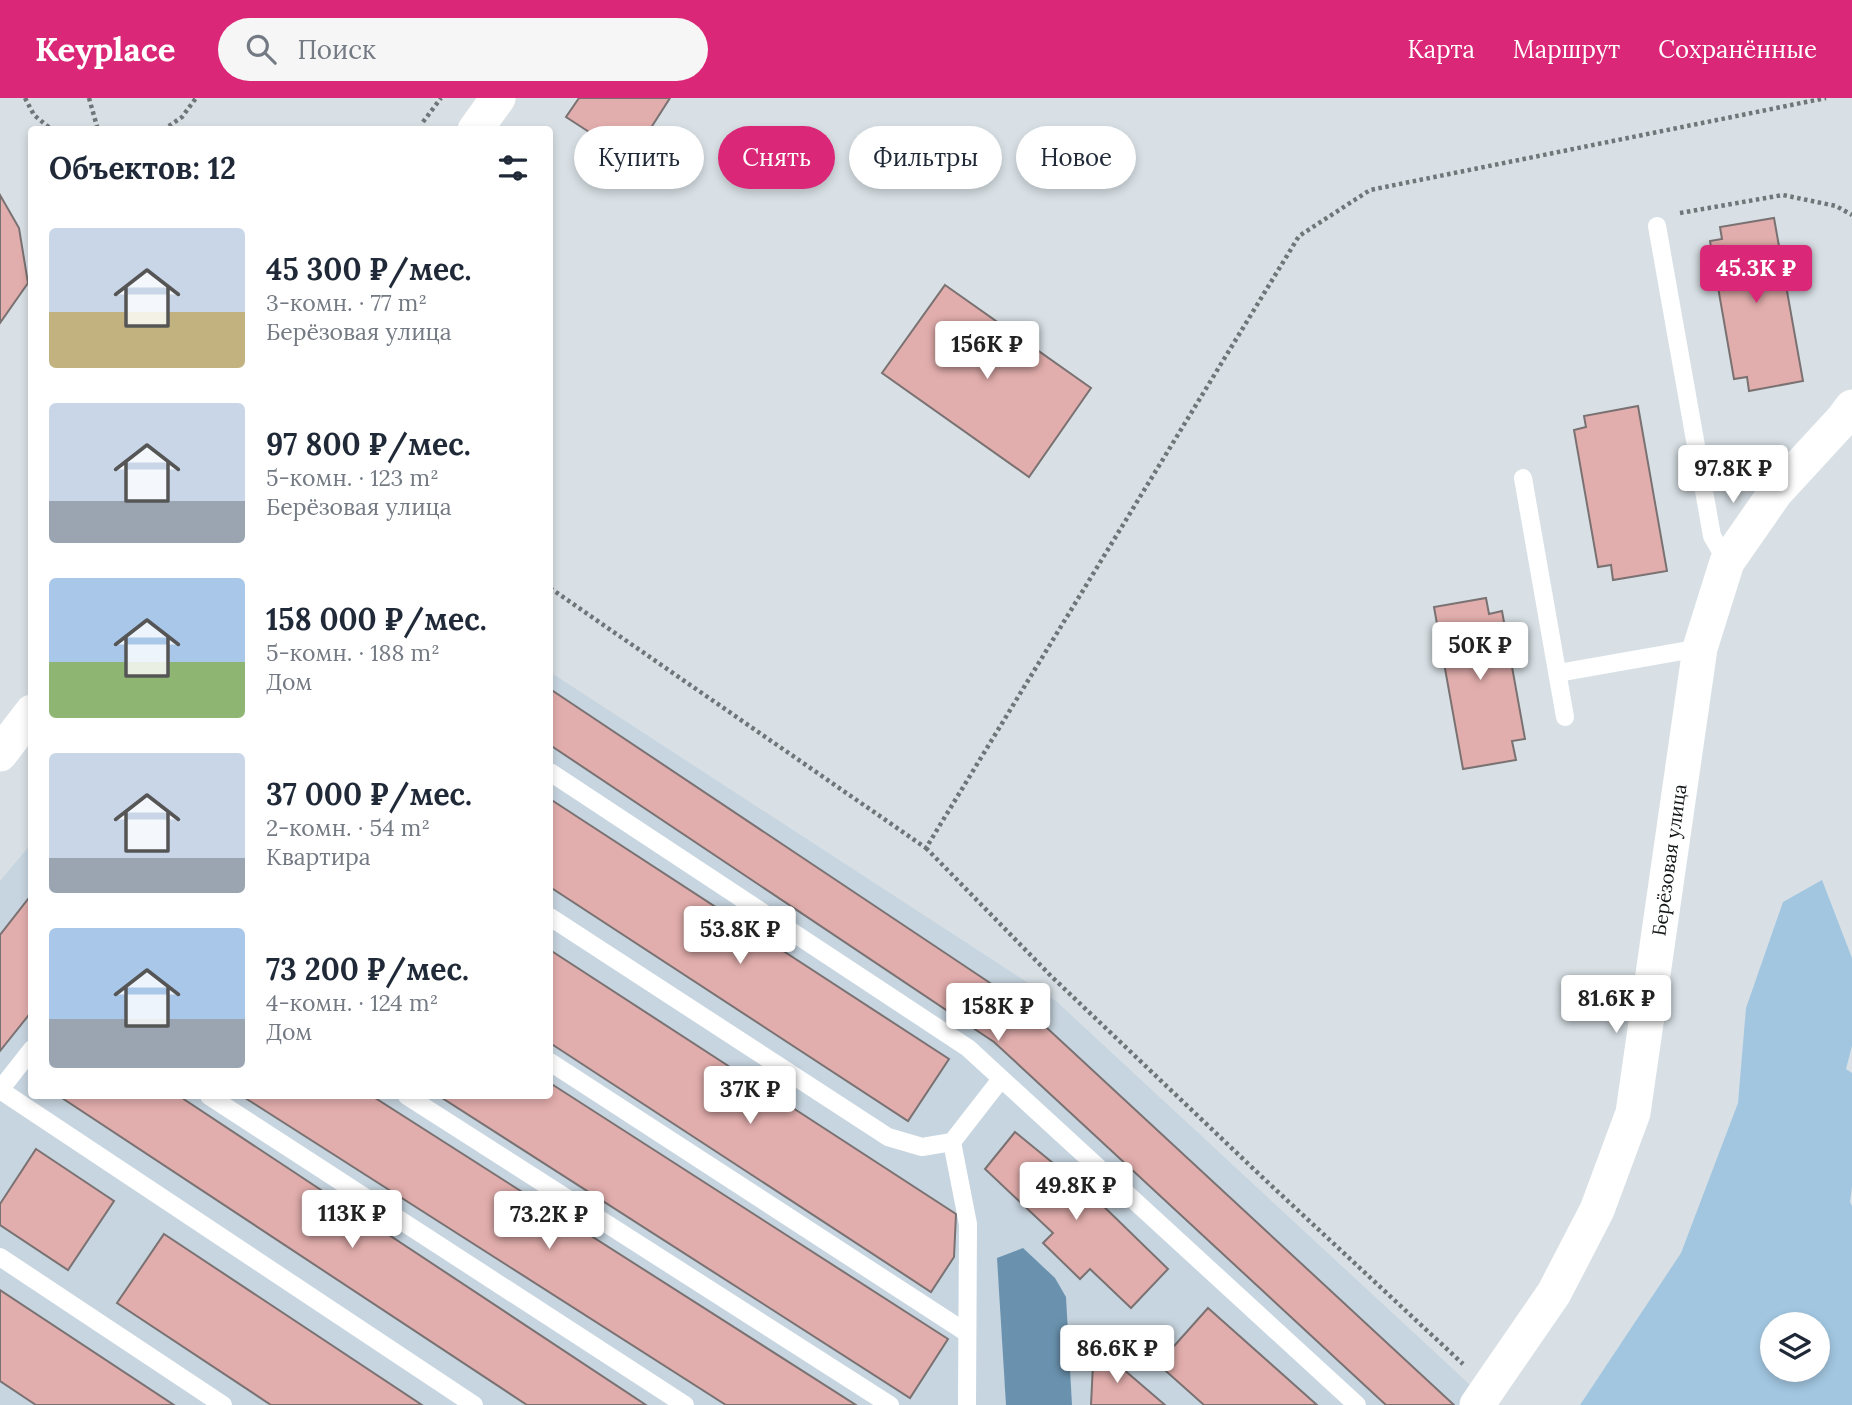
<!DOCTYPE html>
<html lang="ru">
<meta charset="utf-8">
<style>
body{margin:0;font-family:Lora,serif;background:#f6f6f7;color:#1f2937;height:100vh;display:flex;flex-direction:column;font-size:26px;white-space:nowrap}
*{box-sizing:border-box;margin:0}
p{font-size:23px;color:#747a83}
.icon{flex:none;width:38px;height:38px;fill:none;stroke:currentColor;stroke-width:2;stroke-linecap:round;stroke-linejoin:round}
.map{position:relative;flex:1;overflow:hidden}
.drawer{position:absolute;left:28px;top:28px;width:525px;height:973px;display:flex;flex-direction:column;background:#fff;border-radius:7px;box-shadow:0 4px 10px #0003}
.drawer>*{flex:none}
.hud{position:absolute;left:574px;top:28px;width:665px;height:63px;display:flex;gap:14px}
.fabs{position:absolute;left:1760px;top:1214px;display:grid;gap:14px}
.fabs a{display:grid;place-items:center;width:70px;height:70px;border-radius:50%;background:#fff;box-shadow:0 4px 10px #0003;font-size:35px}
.price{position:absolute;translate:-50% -60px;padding:0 16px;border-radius:7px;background:#fff;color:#222;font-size:23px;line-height:46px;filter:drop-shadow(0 2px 4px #0008)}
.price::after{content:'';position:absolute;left:50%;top:42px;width:21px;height:16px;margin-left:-10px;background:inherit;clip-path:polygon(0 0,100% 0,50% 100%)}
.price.active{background:#db2777;color:#fff}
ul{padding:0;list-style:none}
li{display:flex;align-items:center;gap:21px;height:175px;padding:0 21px}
li span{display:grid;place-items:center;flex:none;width:196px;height:140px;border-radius:7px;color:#555}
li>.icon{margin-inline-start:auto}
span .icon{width:84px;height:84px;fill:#fffc;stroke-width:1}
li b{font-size:30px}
h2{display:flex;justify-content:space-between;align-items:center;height:84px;padding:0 21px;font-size:30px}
.chip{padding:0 24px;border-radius:32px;background:#fff;box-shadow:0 4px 10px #0003;font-size:24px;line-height:63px}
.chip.active{background:#db2777;color:#fff}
header{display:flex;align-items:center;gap:42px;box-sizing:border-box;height:98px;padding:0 35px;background:#db2777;color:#fff}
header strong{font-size:33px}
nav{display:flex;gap:38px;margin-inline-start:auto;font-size:24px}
.search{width:490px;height:63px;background:#f6f6f7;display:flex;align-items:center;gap:18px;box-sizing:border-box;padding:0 24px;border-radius:38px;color:#747a83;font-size:26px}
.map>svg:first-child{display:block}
.built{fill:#c7d5e0}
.green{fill:#a2c6e0;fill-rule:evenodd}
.water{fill:#6a92ae}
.building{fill:#e2aead;stroke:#7a7272;stroke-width:2}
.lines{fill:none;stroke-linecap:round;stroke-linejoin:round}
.path{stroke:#707578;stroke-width:4.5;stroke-dasharray:3.5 3.5;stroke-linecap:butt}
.service{stroke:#fff;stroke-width:18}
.minor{stroke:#fff;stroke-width:35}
.labels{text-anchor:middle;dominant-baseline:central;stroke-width:5;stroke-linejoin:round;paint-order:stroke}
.street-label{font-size:19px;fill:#141718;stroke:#fff}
</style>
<header>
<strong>Keyplace</strong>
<div class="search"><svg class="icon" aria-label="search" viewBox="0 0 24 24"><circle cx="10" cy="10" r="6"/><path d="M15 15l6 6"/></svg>Поиск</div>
<nav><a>Карта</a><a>Маршрут</a><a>Сохранённые</a></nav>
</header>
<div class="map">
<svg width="1852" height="1307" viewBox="0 0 1852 1307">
<rect width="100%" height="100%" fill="#d8e0e5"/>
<polygon class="built" points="550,574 1056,903 1481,1297 1495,1307 0,1307 0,783 31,746 32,998 550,998"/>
<path class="green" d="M1822 782 1852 860V948L1846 971 1852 975V1088L1850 1104 1852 1108V1307H1580L1681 1155 1738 1005 1746 910 1783 804ZM1773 1227H1818V1272H1773Z"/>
<polygon class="water" points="1023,1150 1055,1180 1066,1199 1072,1307 1006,1307 997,1160"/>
<g class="building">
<polygon points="579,0 670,0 631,61 566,19"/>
<polygon points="0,97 19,130 28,185 0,225"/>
<polygon points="1774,120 1803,283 1749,293 1747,279 1734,281 1710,143 1722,141 1720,129"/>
<polygon points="945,187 1091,290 1029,379 882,275"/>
<polygon points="1638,308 1667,473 1613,482 1611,467 1598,469 1574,332 1586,329 1584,318"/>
<polygon points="1486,500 1489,516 1502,513 1525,641 1512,643 1516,662 1463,671 1434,509"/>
<polygon points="550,591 1020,905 1454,1307 1386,1307 994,944 550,647"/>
<polygon points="550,701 949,961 908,1023 550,789"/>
<polygon points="32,796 32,913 0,953 0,837"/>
<polygon points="550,852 956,1116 954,1159 931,1194 550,945"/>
<polygon points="550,985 948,1241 910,1300 439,998 550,998"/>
<polygon points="59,998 179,998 646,1307 527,1307"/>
<polygon points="242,998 372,998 856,1307 726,1307"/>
<polygon points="1015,1034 1092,1097 1168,1171 1131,1210 1090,1171 1080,1181 1043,1145 1053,1135 985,1071"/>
<polygon points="36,1051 114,1103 68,1172 0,1127 0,1106"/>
<polygon points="164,1136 422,1307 271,1307 117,1205"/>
<polygon points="0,1192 174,1307 36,1307 0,1283"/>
<polygon points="1208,1210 1317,1307 1204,1307 1158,1266"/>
<polygon points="1094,1246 1165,1307 1091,1307"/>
</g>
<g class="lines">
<g class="path">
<polyline points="25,0 34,17 52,32"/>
<polyline points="89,0 98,32"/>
<polyline points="423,24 441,0"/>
<polyline points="163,32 182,19 196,0"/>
<polyline points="1680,115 1783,97 1836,108 1852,117"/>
<polyline points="550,490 926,750 1299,138 1370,92 1826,0"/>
<polyline points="926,750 1051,878 1261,1078 1463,1266"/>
</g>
<g class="service">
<polyline points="1657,128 1712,438 1727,464"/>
<polyline points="1523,380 1565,619"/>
<polyline points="1558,575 1700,550"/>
<polyline points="550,674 968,950 1357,1307"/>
<polyline points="550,819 888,1039 922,1049 952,1044 1001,981"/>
<polyline points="550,964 967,1235"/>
<polyline points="0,992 474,1307"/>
<polyline points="0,992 32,951"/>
<polyline points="209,998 685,1307"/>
<polyline points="407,998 890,1307"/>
<polyline points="952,1044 968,1126 967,1307"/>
<polyline points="0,1159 223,1307"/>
</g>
<g class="minor">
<polyline points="475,32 498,0"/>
<polyline points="0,656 32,614"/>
<polyline points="1477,1307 1554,1195 1597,1112 1633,1015 1700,550 1727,464 1775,395 1843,321 1852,309"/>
</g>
</g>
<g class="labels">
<g class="street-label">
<text transform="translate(1669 762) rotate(-82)">Берёзовая улица</text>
</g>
</g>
</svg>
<div class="fabs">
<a><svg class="icon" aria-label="layers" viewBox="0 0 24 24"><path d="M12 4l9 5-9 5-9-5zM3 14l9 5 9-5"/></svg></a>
</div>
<b class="price active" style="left:1756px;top:207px">45.3K ₽</b>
<b class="price" style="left:987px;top:283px">156K ₽</b>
<b class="price" style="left:1733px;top:407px">97.8K ₽</b>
<b class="price" style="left:1480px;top:584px">50K ₽</b>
<b class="price" style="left:740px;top:868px">53.8K ₽</b>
<b class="price" style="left:1616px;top:937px">81.6K ₽</b>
<b class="price" style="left:998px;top:945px">158K ₽</b>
<b class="price" style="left:750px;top:1028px">37K ₽</b>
<b class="price" style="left:1076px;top:1124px">49.8K ₽</b>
<b class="price" style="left:352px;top:1152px">113K ₽</b>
<b class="price" style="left:549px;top:1153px">73.2K ₽</b>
<b class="price" style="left:1117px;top:1287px">86.6K ₽</b>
<div class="hud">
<a class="chip">Купить</a>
<a class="chip active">Снять</a>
<a class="chip">Фильтры</a>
<a class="chip">Новое</a>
</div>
<section class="drawer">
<h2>Объектов: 12<svg class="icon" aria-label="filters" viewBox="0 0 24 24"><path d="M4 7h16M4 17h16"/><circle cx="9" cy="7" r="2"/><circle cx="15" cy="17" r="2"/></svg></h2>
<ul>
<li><span style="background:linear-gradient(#c9d6e8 60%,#c2b280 0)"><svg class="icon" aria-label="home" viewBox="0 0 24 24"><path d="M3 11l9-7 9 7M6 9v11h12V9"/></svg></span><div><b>45 300 ₽/мес.</b><p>3-комн. · 77 m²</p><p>Берёзовая улица</p></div></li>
<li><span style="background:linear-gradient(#c9d6e8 70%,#9aa5b1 0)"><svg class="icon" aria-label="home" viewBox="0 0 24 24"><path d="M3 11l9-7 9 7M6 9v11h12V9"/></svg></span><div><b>97 800 ₽/мес.</b><p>5-комн. · 123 m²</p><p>Берёзовая улица</p></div></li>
<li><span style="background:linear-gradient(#a9c7e8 60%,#8fb573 0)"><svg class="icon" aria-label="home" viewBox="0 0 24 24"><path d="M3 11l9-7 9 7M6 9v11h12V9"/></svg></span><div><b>158 000 ₽/мес.</b><p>5-комн. · 188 m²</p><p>Дом</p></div></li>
<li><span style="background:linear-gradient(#c9d6e8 75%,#9aa5b1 0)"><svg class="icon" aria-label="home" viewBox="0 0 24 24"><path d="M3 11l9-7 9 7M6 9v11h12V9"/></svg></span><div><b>37 000 ₽/мес.</b><p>2-комн. · 54 m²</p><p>Квартира</p></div></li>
<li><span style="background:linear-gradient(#a9c7e8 65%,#9aa5b1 0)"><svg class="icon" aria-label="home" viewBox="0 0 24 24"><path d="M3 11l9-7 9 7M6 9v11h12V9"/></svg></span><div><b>73 200 ₽/мес.</b><p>4-комн. · 124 m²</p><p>Дом</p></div></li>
</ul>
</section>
</div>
